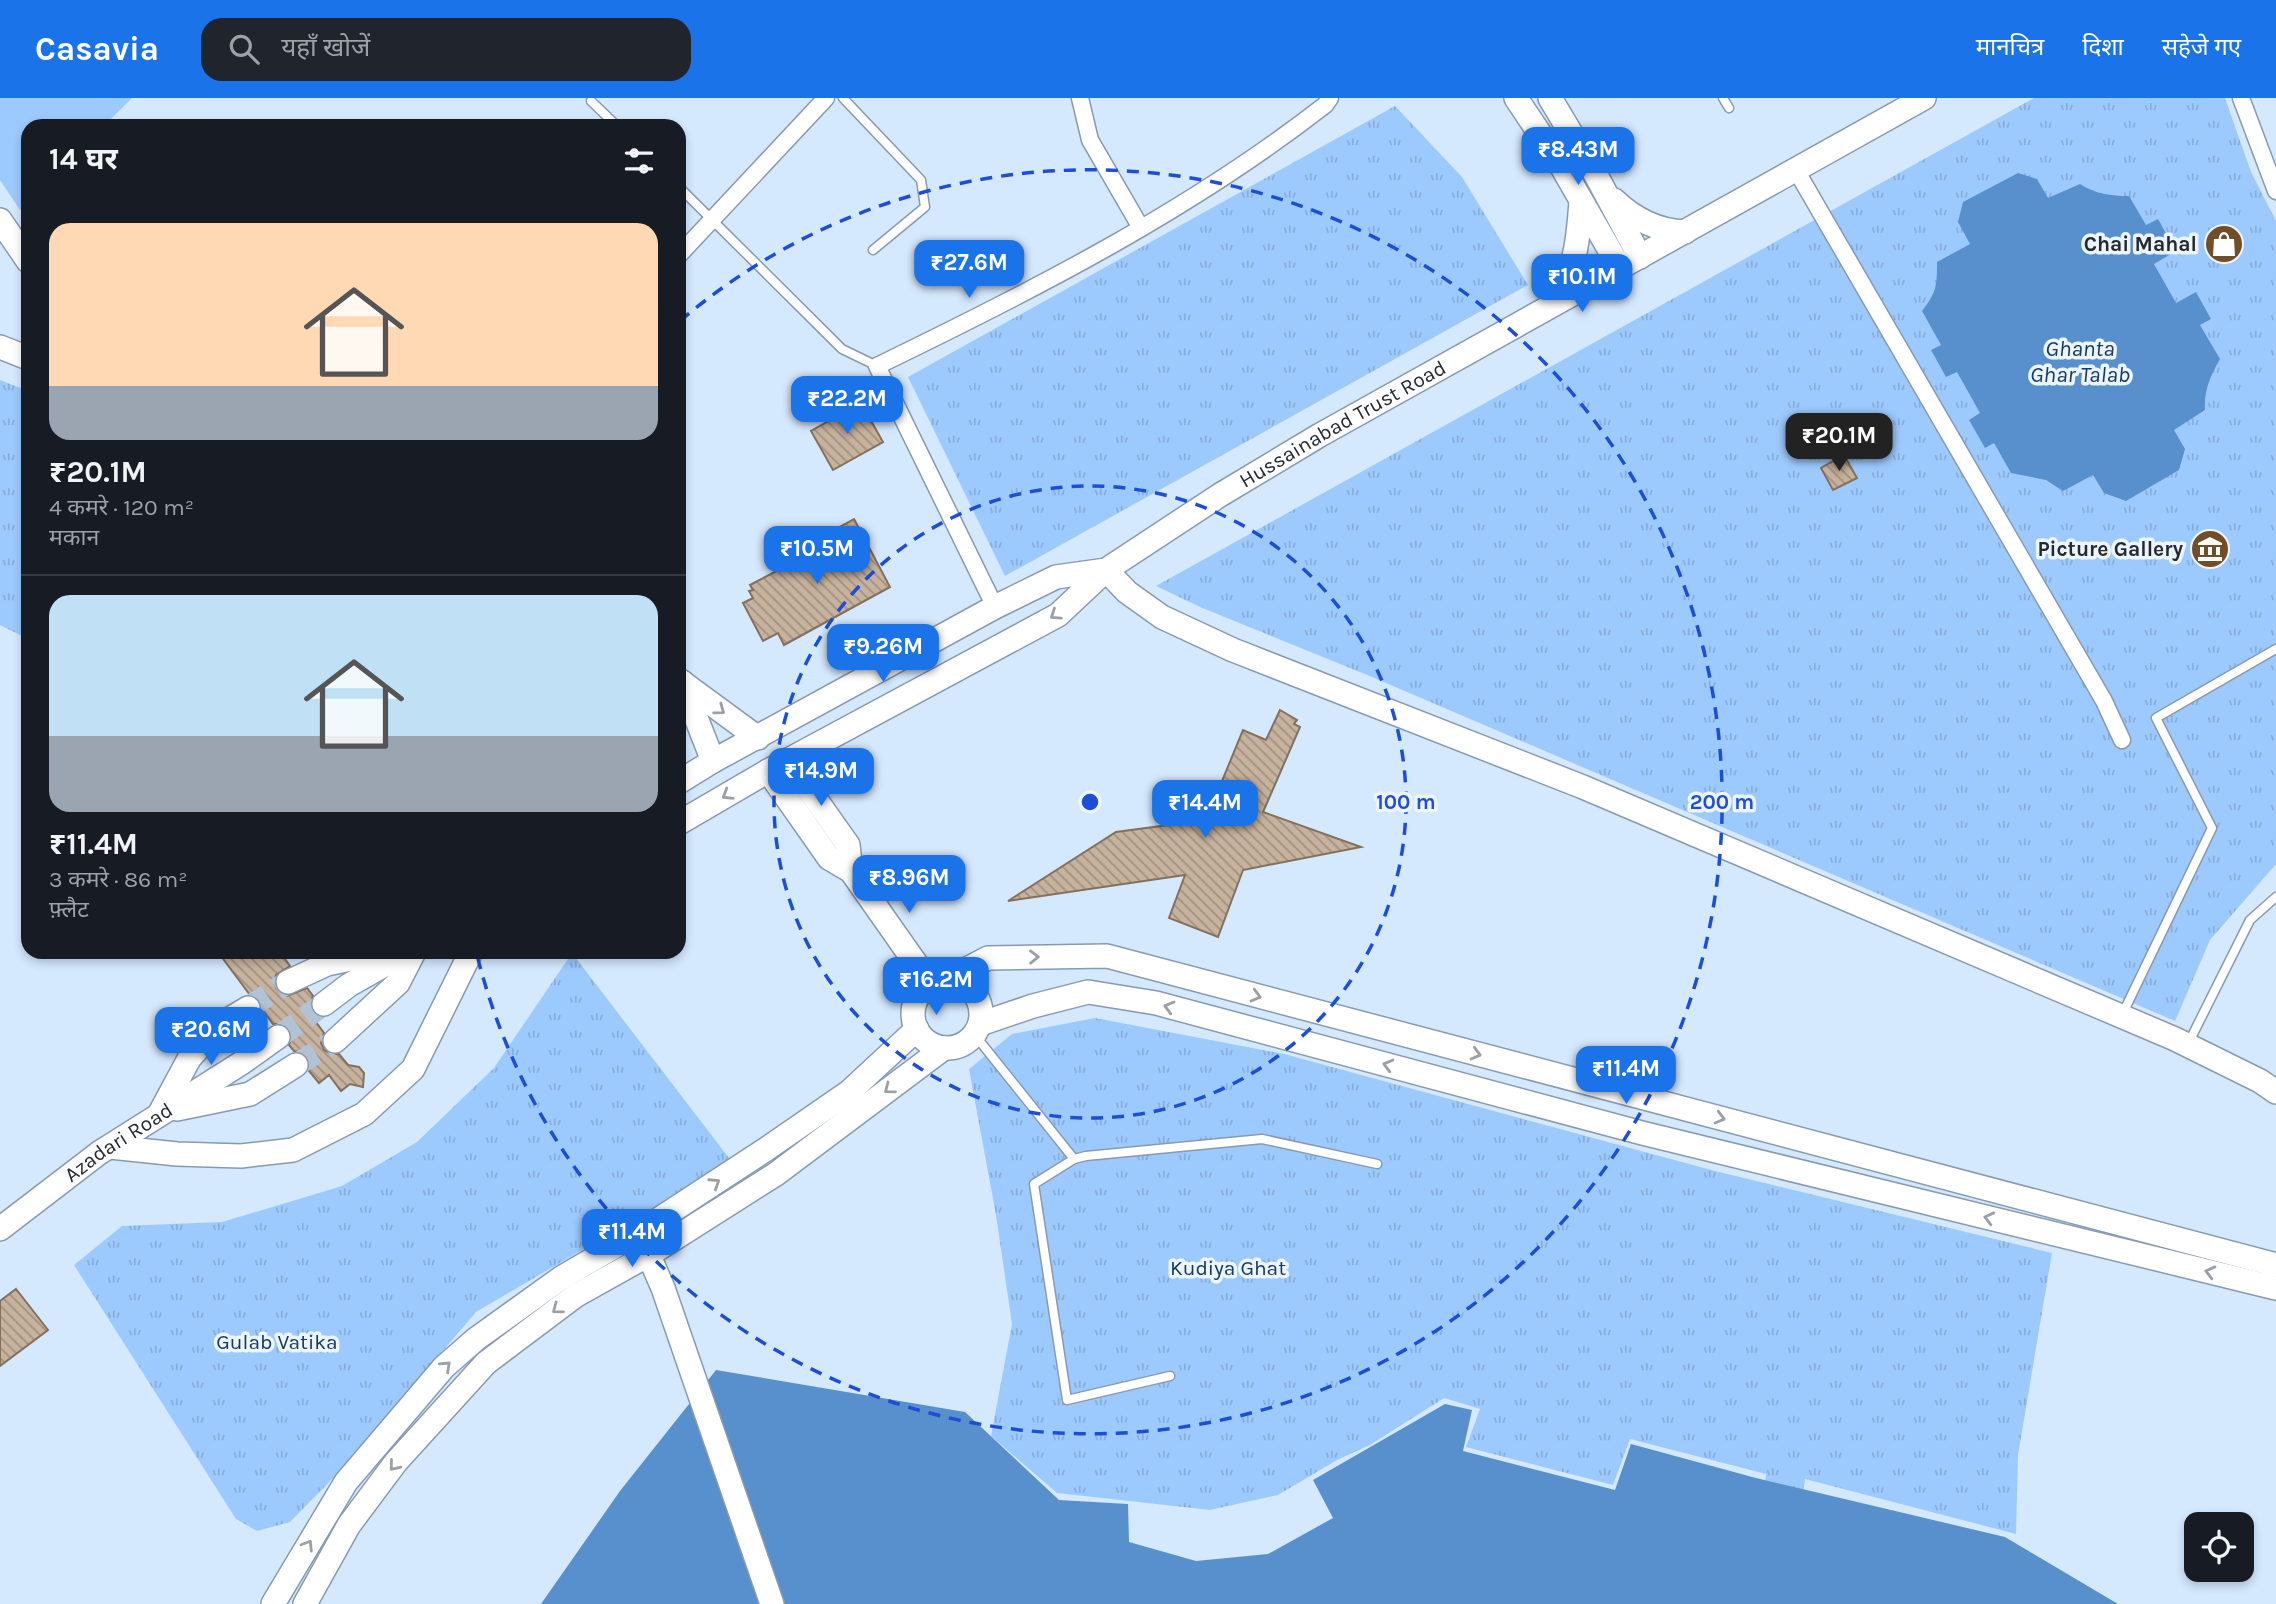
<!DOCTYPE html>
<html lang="hi">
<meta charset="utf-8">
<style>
body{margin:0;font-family:Karla,"Noto Sans Devanagari",sans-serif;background:#20242c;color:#f1f3f6;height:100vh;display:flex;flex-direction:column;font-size:26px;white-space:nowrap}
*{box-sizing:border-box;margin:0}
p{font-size:23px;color:#9ea1a6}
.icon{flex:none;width:38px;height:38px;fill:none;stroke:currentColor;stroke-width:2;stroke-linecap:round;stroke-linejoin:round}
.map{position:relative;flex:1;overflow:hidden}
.drawer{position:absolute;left:21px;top:21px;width:665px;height:840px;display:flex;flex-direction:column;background:#171b24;border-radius:21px;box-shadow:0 4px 10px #0003}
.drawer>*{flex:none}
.tools{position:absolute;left:2184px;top:1414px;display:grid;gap:14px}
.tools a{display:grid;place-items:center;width:70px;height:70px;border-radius:14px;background:#171b24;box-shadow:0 4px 10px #0003;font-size:35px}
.price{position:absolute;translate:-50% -60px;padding:0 16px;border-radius:14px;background:#1a73e8;color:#fff;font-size:23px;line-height:46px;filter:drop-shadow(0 2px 4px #0008)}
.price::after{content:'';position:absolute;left:50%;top:42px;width:21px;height:16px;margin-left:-10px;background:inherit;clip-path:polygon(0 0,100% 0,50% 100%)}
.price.on{background:#222;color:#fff}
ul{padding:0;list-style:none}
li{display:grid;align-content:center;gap:14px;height:371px;padding:0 28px}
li+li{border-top:2px solid #363941}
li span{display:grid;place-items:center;height:217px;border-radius:21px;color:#555}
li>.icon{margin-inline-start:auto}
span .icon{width:126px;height:126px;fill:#fffc;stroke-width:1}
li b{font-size:30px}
h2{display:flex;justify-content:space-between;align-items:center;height:84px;padding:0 28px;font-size:30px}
header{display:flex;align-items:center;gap:42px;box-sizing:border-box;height:98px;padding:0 35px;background:#1a73e8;color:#fff}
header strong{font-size:33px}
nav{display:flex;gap:38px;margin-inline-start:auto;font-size:24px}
.search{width:490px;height:63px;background:#20242c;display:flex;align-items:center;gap:18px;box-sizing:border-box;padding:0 24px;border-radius:21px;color:#9ea1a6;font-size:26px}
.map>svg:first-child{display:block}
.grass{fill:url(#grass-tufts)}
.garden{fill:#9dcafe}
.water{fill:#5890ce}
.building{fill:url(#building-back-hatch);stroke:#83705d;stroke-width:2}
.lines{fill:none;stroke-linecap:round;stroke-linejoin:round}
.secondary-tunnel{stroke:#b1c2d5;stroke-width:23;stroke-dasharray:23 11;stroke-linecap:butt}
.lane-casing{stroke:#889ab0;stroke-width:11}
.street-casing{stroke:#889ab0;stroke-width:19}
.secondary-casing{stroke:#889ab0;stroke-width:26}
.lane{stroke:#fff;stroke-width:8}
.street{stroke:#fff;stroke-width:16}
.secondary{stroke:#fff;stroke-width:23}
.oneway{stroke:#9c9fa3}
.ring{fill:none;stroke:#1d4ed8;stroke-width:3.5;stroke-dasharray:12 9}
.labels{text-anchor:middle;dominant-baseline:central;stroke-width:7;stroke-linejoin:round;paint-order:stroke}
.poi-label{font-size:21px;font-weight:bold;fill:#232a32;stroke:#ecf4fd;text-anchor:end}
.street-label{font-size:21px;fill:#232a32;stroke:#ecf4fd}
.park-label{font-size:21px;fill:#113a63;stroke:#ecf4fd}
.water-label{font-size:23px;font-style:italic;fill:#133b64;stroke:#ecf4fd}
.centre{fill:#1d4ed8;stroke:#ecf4fd;stroke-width:3.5}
.ring-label{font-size:21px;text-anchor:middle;font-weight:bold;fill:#1d4ed8;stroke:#ecf4fd;stroke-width:7;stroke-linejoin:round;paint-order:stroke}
</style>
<header>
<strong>Casavia</strong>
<div class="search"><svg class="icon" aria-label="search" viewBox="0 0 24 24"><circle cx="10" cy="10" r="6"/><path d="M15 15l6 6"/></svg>यहाँ खोजें</div>
<nav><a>मानचित्र</a><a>दिशा</a><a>सहेजे गए</a></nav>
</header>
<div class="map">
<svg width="2276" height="1506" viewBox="0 0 2276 1506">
<defs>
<pattern id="grass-tufts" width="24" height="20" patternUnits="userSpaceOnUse" patternTransform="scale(1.75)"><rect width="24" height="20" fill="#9dcafe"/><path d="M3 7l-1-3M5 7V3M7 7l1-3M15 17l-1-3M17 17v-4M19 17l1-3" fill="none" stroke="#87aeda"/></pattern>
<pattern id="building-back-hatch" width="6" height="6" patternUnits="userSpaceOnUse" patternTransform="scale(1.75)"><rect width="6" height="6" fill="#c7b29e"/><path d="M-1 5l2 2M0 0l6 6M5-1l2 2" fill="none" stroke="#a19181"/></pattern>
</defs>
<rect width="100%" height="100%" fill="#d4e8fe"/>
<g class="grass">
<polygon points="2034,0 2225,0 2251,74 2276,123 2276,766 2210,842 2175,923 1372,579 1200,509 1156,488"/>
<polygon points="1395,8 1462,79 1528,187 1005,478 908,279"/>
<polygon points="0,282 28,293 28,541 0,527"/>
<polygon points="572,855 732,1064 476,1214 342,1371 290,1424 257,1433 236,1421 74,1167 122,1128 222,1124 342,1088 417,1044 494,970"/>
<polygon points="1095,920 1284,956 1715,1073 2052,1155 2018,1357 2016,1436 1805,1381 1801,1414 1764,1407 1766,1376 1630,1341 1613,1387 1466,1349 1480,1311 1444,1300 1370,1347 1337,1362 1278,1397 1210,1412 1057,1395 991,1338 1012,1226 996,1117 969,971 1012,936"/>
</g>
<polygon class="garden" points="0,0 132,0 104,28 28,28 28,105 20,112 0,82"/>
<g class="water">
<path d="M2018 75 2037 81 2048 100 2080 86C2096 96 2110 98 2129 98L2146 127 2158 121 2176 153 2154 166 2176 205 2196 194 2211 221 2200 227 2220 261C2210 279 2204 292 2205 312L2174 332 2185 351 2179 372 2126 403 2104 395 2093 377 2063 393 2046 382 2011 375 1994 345 1985 350 1969 322 1980 315 1957 274 1946 279 1931 252 1941 247 1922 213C1937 194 1937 187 1937 164L1970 146 1958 124 1963 104Z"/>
<polygon points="716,1272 965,1314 1059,1402 1128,1406 1129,1444 1196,1463 1268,1456 1333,1420 1313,1382 1445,1306 1472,1312 1463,1353 1615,1392 1631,1346 1756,1380 2005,1439 2118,1506 541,1506 620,1393"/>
</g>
<g class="building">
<polygon points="861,305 883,344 833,372 811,333"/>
<polygon points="1844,357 1857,380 1833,392 1821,370"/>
<polygon points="854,421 890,489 784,547 778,535 763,543 743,505 753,500 749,493 753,492 750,487 805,458 801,450"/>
<polygon points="1280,612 1297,622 1294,626 1300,629 1263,714 1361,749 1243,772 1218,839 1169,820 1185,777 1008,803 1116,734 1206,722 1243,632 1266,642"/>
<polygon points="218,854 280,854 290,868 276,877 274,883 276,890 281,896 287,898 307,890 313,898 310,907 316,917 313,920 324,935 321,945 324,952 332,956 339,956 348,967 359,969 364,975 363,989 350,986 341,993 329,977 319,985 309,973 310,966 307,959 302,954 294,953 289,947 292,938 289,930 283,926 273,926 262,911 260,902 250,897"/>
<polygon points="16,1191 48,1232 0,1268 0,1203"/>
</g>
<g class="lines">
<g class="secondary-tunnel">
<polyline points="248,910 288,884"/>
<polyline points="278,939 324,906"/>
<polyline points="296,967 335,943"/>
</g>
<defs>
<g id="lane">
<polyline points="843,0 921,82 925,109 873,152"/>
<polyline points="1723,0 1729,10"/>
<polyline points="591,3 617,28"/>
<polyline points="679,89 842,251 877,268"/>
<polyline points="2123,915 2212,730 2156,620 2276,551"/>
<polyline points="974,936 1074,1061 1086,1058 1262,1041 1377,1066"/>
<polyline points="2189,944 2250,822 2276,799"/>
<polyline points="1074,1061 1034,1086 1067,1302 1170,1278"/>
</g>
<g id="street">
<polyline points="1080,0 1090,42 1141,130"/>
<polyline points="2241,0 2276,93"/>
<polyline points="1796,72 2104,603 2122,642"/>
<polyline points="679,157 826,0"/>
<path d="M995 509 877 268C1032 193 1189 113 1325 7L1330 0"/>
</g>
<g id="secondary">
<polyline points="1516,0 1562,69 1620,170"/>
<polyline points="1550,0 1597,79 1640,159"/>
<path d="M1614 102C1634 121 1657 133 1685 134"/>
<polyline points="0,122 28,163"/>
<path d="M1552 206C1576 170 1578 145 1581 103"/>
<polyline points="0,249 28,260"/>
<polyline points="1106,472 1127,494 1162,519 1233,552 1583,689 2175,941 2260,983 2276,994"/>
<polyline points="679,582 758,640"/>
<polyline points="682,584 713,663"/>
<polyline points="788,662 848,747 851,773"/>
<polyline points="768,673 829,760 851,773 931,887"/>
<path id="s1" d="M679 684 713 663 995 509 1056 479 1106 472 1220 397 1320 337 1924 0"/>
<polyline points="679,725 768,673 1058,517 1106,472"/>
<polyline points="946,882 988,860 1107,858 2276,1167"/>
<circle cx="947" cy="916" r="34"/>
<polyline points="288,884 327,866 384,854"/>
<polyline points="324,906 349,887 404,856"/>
<polyline points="980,926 1033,908 1088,894 1156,905 1642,1035 2276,1190"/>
<polyline points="335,943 398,885 414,854"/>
<polyline points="177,1011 250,996 296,967"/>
<polyline points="160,1015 189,961 218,928 248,910"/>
<polyline points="110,1049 177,1056 241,1058 293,1052 364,1016 413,971 471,854"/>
<path id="s2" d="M0 1131 99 1055 243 964 278 939"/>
<polyline points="643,1144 663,1190 772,1506"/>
<polyline points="273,1506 346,1384 444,1269 476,1241 561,1180 638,1135 765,1052 849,994 917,931"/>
<polyline points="305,1506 349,1427 396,1364 486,1265 575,1198 650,1156 776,1076 944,950"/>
</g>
</defs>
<use href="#lane" class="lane-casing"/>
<use href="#street" class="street-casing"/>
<use href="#secondary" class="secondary-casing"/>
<use href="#lane" class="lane"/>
<use href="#street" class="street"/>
<use href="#secondary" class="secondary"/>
</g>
<defs><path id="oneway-chevron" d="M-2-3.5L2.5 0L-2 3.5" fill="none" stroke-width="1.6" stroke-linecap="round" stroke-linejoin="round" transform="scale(1.75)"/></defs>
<g class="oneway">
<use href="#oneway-chevron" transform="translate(1055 517) rotate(146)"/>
<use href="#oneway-chevron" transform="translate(720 612) rotate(36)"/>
<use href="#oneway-chevron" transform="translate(727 697) rotate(149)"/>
<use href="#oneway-chevron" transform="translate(1034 859) rotate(-1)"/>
<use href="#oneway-chevron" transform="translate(1256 898) rotate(15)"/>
<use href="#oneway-chevron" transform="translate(1169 909) rotate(-165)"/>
<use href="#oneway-chevron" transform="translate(1476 956) rotate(15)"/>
<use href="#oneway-chevron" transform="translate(1388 967) rotate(-165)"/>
<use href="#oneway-chevron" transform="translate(889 991) rotate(143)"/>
<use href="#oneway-chevron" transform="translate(1720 1020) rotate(15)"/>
<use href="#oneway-chevron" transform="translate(715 1085) rotate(-33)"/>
<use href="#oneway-chevron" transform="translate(1989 1120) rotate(-166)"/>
<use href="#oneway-chevron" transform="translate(2210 1174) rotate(-166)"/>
<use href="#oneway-chevron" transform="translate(557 1211) rotate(143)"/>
<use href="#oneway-chevron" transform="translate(446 1268) rotate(-43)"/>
<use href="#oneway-chevron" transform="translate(394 1368) rotate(129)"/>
<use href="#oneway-chevron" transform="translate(308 1447) rotate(-58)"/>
</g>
<g class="ring">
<circle cx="1090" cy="704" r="316"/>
<path d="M680 223A632 632 0 1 1 477 857"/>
</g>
<defs>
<symbol id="shop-disc" viewBox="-11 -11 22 22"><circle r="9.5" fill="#724e28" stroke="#ecf4fd"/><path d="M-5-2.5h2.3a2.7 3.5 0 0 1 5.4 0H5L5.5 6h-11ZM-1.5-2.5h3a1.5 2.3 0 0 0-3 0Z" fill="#fff"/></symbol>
<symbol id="museum-disc" viewBox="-11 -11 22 22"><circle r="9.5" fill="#724e28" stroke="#ecf4fd"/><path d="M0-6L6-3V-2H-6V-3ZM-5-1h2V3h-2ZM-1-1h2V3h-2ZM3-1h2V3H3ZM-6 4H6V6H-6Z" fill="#fff"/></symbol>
</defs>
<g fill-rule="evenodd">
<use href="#shop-disc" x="2202" y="124" width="44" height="44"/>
<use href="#museum-disc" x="2188" y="429" width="44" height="44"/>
</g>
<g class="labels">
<g class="poi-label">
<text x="2197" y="146">Chai Mahal</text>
<text x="2183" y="451">Picture Gallery</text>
</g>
<g class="street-label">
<text stroke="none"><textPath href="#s1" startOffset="758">Hussainabad Trust Road</textPath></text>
<text stroke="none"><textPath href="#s2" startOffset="147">Azadari Road</textPath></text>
</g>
<g class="park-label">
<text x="1228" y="1170">Kudiya Ghat</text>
<text x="277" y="1244">Gulab Vatika</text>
</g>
<g class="water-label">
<text x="2080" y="250">Ghanta<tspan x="2080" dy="26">Ghar Talab</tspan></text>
</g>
</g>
<circle cx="1090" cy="704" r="10" class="centre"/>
<g class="ring-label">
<text x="1406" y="711">100 m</text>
<text x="1722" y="711">200 m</text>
</g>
</svg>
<div class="tools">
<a><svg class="icon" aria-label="locate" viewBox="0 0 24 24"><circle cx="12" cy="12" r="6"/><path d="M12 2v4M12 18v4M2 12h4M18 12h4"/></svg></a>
</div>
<b class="price" style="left:1578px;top:89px">₹8.43M</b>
<b class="price" style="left:969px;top:202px">₹27.6M</b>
<b class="price" style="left:1582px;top:216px">₹10.1M</b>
<b class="price" style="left:847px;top:338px">₹22.2M</b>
<b class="price on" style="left:1839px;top:375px">₹20.1M</b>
<b class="price" style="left:817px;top:488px">₹10.5M</b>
<b class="price" style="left:883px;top:586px">₹9.26M</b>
<b class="price" style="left:821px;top:710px">₹14.9M</b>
<b class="price" style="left:1205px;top:742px">₹14.4M</b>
<b class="price" style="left:909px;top:817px">₹8.96M</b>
<b class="price" style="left:936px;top:919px">₹16.2M</b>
<b class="price" style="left:211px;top:969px">₹20.6M</b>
<b class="price" style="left:1626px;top:1008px">₹11.4M</b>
<b class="price" style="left:632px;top:1171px">₹11.4M</b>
<section class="drawer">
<h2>14 घर<svg class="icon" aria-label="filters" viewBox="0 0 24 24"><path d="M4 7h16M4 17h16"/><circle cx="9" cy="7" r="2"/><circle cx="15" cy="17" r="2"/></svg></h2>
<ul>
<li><span style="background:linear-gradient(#ffd9b3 75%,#9aa5b1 0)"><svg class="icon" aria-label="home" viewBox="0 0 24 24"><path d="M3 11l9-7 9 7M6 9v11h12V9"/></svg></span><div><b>₹20.1M</b><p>4 कमरे · 120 m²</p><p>मकान</p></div></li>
<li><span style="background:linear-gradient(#bfe0f5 65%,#9aa5b1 0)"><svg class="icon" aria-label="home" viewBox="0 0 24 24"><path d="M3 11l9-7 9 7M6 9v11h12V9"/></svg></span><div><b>₹11.4M</b><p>3 कमरे · 86 m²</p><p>फ़्लैट</p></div></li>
</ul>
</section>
</div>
